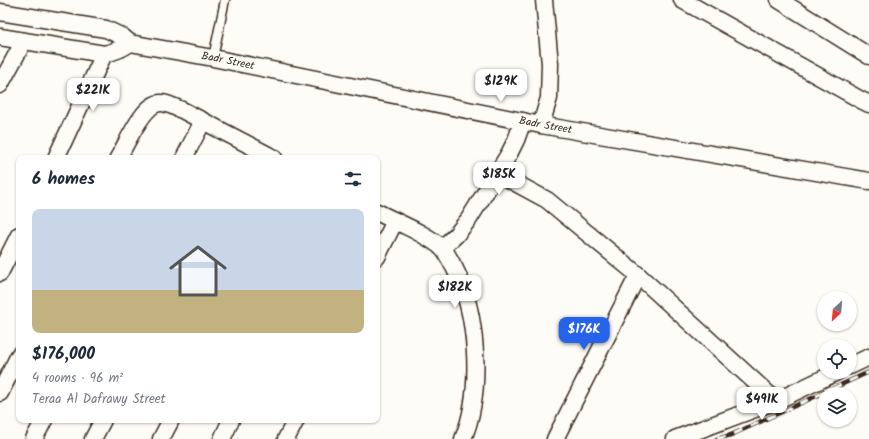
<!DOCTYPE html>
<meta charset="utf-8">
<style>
body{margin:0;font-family:Kalam,sans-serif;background:#f2f2f3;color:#1f2937;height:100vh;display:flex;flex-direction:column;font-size:15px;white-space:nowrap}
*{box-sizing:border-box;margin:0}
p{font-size:13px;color:#747a83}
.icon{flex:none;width:22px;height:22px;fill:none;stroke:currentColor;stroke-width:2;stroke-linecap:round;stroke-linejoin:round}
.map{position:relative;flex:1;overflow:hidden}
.sheet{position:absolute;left:16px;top:155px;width:364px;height:268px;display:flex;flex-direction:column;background:#fff;border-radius:8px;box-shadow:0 1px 3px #0004}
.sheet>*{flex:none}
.needle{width:26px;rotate:206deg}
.buttons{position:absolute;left:817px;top:291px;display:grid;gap:8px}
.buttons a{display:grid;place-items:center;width:40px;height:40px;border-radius:50%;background:#fff;box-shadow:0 1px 3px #0004;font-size:20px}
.price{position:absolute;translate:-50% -34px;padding:0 9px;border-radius:8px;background:#fff;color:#222;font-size:13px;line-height:26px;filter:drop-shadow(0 1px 2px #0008)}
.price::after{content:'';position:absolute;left:50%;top:24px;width:12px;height:9px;margin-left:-6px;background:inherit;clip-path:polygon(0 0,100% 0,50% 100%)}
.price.current{background:#2563eb;color:#fff}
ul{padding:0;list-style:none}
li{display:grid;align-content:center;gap:8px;height:212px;padding:0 16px}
li span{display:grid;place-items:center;height:124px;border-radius:8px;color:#555}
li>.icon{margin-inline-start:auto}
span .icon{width:72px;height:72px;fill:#fffc;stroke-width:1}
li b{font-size:17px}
h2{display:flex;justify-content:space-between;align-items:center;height:48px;padding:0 16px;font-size:17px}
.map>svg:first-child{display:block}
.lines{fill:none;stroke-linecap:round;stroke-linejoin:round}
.service-casing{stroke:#3b2a1e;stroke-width:11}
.minor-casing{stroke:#3b2a1e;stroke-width:19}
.service{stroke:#fdfcf7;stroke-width:8}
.minor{stroke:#fdfcf7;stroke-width:16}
.rail-casing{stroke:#3b2a1e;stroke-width:4.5}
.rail{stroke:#fdfcf7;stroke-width:3;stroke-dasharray:9;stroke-linecap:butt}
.labels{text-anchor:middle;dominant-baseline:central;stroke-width:3;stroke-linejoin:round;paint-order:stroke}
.street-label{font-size:11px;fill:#3b2a1e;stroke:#fdfcf7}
</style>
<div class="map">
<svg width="869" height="439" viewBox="0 0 869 439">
<rect width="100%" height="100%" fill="#fdfcf7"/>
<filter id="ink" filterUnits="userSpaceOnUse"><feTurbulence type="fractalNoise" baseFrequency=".025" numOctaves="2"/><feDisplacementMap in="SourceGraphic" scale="8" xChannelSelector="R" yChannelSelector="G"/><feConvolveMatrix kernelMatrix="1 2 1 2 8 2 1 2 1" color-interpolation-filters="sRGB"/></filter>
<g filter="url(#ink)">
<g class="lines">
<defs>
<polyline id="service" points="213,58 225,0"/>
<g id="minor">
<polyline points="682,0 861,100 869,104"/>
<polyline points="779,0 869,56"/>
<path id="s1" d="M0 12 106 29 123 37 130 43 213 58 541 125 869 181"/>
<path d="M0 37 104 54C114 52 122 49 130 43"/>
<polyline points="0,85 24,41"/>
<polyline points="541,125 549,98 550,64 544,0"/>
<polyline points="56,158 104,54"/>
<path d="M118 158C127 144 143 103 161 103 168 103 176 108 182 110L274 158"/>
<polyline points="184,158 203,121"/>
<polyline points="497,173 547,200 638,275 776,401"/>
<path d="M377 212C396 222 425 233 441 247 447 252 450 261 454 267 478 313 483 391 463 439"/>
<polyline points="442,248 456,235 469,219 509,154 516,140 523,121"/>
<polyline points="377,257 395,221"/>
<polyline points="0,273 19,235"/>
<polyline points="850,366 869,357"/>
<polyline points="0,393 19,355"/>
<polyline points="34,439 44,420"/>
<polyline points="93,439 103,420"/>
<polyline points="161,439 171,420"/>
<polyline points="222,439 231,420"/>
<polyline points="286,439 296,420"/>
<polyline points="555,439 638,275"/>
<polyline points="675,439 776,401 837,372"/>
</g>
</defs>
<use href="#service" class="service-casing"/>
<use href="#minor" class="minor-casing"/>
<use href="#service" class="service"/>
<use href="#minor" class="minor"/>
<defs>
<polyline id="rail" points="717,439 731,435 869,372"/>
</defs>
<use href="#rail" class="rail-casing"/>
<use href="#rail" class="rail"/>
</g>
</g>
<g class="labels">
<g class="street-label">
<text stroke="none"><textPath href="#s1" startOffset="235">Badr Street</textPath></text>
<text stroke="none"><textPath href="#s1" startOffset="559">Badr Street</textPath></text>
</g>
</g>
</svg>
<div class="buttons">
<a><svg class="needle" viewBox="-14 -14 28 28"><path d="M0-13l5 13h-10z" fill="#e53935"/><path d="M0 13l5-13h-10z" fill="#747a83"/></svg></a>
<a><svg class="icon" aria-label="locate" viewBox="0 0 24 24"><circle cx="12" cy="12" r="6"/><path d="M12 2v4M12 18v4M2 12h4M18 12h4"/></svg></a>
<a><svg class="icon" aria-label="layers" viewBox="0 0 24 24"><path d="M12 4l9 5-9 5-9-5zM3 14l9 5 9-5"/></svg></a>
</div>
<b class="price" style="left:501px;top:103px">$129K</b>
<b class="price" style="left:93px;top:112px">$221K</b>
<b class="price" style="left:499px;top:196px">$185K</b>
<b class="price" style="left:455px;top:309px">$182K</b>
<b class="price current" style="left:584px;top:351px">$176K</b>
<b class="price" style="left:762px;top:421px">$491K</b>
<section class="sheet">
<h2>6 homes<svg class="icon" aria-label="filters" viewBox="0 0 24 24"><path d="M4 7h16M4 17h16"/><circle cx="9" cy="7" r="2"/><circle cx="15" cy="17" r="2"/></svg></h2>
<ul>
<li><span style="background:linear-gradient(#c9d6e8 65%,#c2b280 0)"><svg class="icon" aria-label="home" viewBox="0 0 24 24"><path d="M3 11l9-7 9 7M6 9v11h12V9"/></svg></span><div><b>$176,000</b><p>4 rooms · 96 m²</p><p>Teraa Al Dafrawy Street</p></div></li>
</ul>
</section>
</div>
